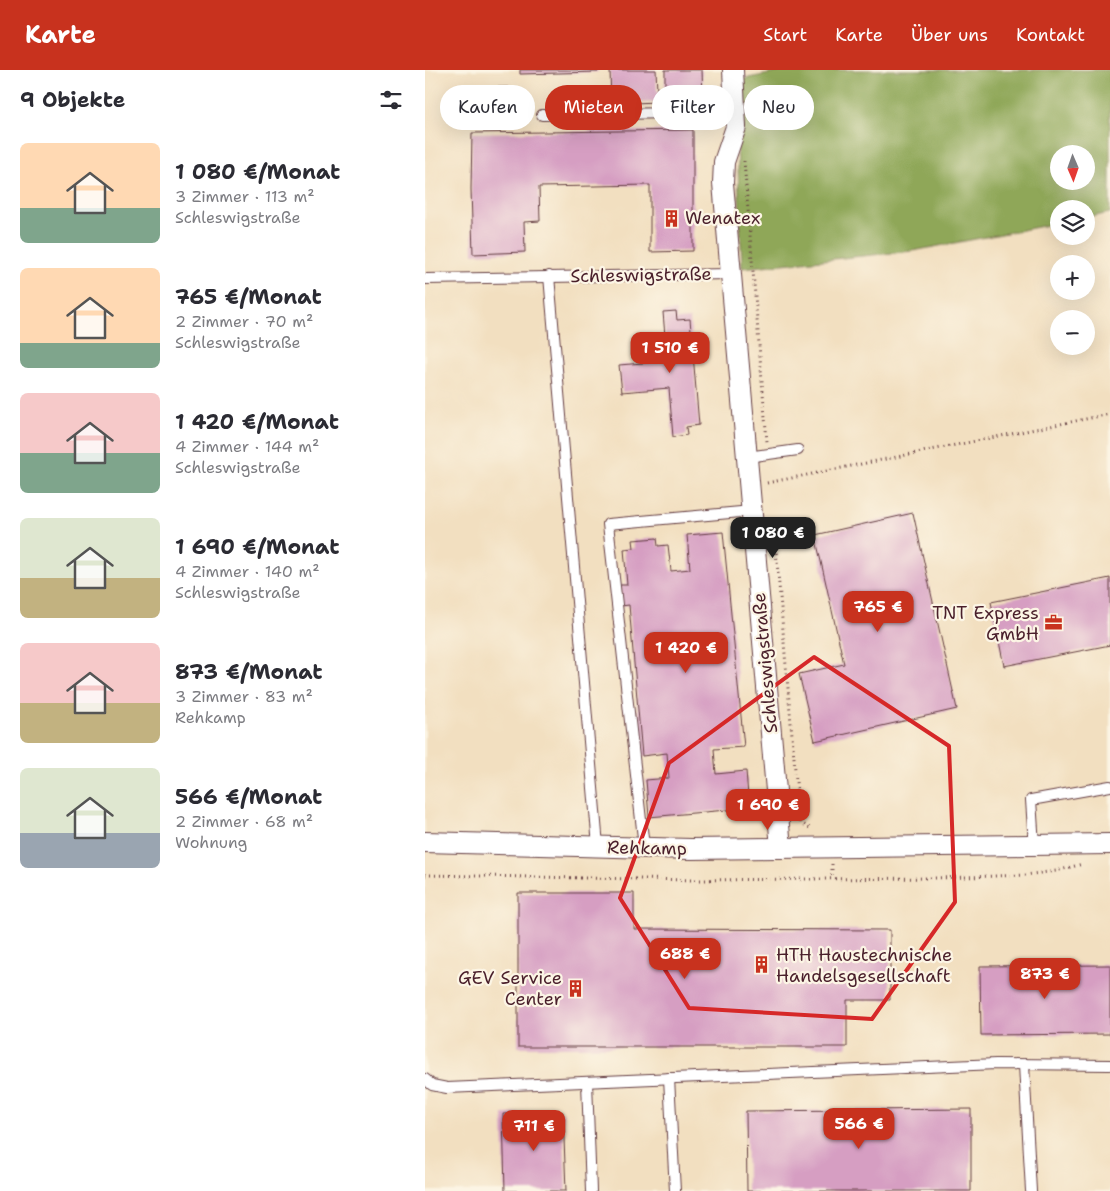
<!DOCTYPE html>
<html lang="de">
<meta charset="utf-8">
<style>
body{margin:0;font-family:"Shantell Sans",sans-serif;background:#f7f7f7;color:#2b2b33;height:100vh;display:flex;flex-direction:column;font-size:19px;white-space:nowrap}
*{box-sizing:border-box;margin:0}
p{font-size:16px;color:#7c7c81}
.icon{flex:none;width:28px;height:28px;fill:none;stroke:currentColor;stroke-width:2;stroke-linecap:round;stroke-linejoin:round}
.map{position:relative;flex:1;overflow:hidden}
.details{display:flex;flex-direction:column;background:#fff;width:425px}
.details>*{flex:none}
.guide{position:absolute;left:15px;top:15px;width:475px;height:45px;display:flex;gap:10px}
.needle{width:32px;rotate:178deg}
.fabs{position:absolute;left:625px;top:75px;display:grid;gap:10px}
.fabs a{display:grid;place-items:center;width:45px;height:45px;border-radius:50%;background:#fff;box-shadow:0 5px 20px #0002;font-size:25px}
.price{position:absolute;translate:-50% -42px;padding:0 11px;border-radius:10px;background:#c8321e;color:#fff;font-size:16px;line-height:32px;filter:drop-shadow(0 1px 2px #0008)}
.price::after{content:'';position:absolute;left:50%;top:30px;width:15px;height:11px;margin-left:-8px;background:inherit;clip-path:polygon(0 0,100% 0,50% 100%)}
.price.on{background:#222;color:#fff}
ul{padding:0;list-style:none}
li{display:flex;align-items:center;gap:15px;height:125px;padding:0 20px}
li span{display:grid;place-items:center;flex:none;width:140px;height:100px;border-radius:8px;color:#555}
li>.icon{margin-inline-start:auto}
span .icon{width:60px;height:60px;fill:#fffc;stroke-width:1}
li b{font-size:21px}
h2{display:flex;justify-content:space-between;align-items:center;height:60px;padding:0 20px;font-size:21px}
.pill{padding:0 18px;border-radius:22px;background:#fff;box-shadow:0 5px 20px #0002;font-size:18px;line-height:45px}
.pill.on{background:#c8321e;color:#fff}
header{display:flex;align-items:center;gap:30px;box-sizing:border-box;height:70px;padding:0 25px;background:#c8321e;color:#fff}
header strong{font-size:24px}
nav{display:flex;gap:28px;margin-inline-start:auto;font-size:18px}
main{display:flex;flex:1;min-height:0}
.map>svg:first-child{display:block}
.forest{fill:#8fa759;stroke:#6c6342;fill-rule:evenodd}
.building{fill:#d69ec2}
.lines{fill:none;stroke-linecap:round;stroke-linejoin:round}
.lane-casing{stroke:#633c41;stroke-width:12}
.street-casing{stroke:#633c41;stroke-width:22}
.path{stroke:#633c41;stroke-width:3;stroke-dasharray:1 4;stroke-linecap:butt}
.lane{stroke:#fff;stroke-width:10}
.street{stroke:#fff;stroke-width:20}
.marked{fill:none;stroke:#d62828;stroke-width:4;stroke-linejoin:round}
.labels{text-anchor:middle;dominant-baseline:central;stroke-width:4.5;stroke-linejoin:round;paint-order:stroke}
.poi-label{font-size:18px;fill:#4a1f2b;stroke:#fcf5e5;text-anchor:start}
.street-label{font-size:18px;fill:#4a1f2b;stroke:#fcf5e5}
</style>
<header>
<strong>Karte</strong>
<nav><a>Start</a><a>Karte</a><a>Über uns</a><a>Kontakt</a></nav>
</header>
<main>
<section class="details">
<h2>9 Objekte<svg class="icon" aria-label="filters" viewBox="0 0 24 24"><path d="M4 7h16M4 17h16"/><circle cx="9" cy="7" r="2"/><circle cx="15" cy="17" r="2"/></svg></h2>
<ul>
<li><span style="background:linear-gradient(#ffd9b3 65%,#7fa58c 0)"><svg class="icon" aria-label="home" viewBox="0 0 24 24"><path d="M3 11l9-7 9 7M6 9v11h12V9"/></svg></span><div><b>1 080 €/Monat</b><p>3 Zimmer · 113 m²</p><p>Schleswigstraße</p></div></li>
<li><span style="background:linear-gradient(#ffd9b3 75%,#7fa58c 0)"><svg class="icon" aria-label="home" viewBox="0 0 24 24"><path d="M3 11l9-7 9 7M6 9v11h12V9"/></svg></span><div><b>765 €/Monat</b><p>2 Zimmer · 70 m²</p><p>Schleswigstraße</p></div></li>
<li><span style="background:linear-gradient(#f6c9c9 60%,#7fa58c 0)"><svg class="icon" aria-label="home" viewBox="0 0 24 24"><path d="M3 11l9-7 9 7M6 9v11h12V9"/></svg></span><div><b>1 420 €/Monat</b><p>4 Zimmer · 144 m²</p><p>Schleswigstraße</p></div></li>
<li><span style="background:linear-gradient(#dfe7d0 60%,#c2b280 0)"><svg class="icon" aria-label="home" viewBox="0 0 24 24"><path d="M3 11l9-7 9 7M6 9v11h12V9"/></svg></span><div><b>1 690 €/Monat</b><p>4 Zimmer · 140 m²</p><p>Schleswigstraße</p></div></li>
<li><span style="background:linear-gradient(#f6c9c9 60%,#c2b280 0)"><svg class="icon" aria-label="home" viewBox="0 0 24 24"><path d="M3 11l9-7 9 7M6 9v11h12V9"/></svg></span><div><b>873 €/Monat</b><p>3 Zimmer · 83 m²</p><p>Rehkamp</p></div></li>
<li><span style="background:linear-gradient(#dfe7d0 65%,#9aa5b1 0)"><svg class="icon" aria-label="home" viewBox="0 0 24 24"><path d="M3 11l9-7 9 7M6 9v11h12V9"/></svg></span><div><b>566 €/Monat</b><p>2 Zimmer · 68 m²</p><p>Wohnung</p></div></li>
</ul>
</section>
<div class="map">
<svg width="685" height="1121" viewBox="0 0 685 1121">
<rect width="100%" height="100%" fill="#fcf5e5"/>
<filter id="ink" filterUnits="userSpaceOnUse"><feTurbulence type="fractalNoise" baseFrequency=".02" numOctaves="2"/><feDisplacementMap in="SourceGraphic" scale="10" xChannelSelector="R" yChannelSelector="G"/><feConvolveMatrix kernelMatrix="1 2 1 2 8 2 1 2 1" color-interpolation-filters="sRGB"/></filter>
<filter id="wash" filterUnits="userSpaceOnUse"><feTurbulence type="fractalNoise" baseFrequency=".0096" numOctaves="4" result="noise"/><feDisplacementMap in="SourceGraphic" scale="20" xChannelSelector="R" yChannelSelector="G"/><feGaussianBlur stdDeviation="1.12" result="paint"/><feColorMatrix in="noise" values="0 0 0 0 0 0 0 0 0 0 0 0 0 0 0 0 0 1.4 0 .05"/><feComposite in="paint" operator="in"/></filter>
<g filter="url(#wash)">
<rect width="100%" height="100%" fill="#f2dfc0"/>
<path class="forest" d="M364 0H685V143L661 148V139H634V153L488 181 317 198 312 77 313 10ZM634 84H661V111H634Z"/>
<g id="blocks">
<g class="building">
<polygon points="95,0 173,0 173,2 95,4"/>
<polygon points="185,0 231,0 232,21 240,21 240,0 277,0 278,29 241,30 240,28 232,28 232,32 186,34"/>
<polygon points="83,17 84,46 29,47 28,18"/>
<polygon points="268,60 268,181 225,182 225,115 114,117 115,151 99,152 100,182 48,184 46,119 47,63"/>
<polygon points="251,241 252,250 265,249 274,355 261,357 262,365 248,367 244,318 197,322 194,295 242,291 238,242"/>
<polygon points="488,443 532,639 390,671 374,604 419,594 390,465"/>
<polygon points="298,462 319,677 289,679 291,704 321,701 324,738 224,747 221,710 244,708 242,683 217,686 204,535 196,536 195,515 202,515 199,479 209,478 208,470 232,468 233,476 243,475 246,501 265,499 262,465"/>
<polygon points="685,508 685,575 579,596 566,532"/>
<polygon points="93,823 209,823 209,859 465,860 465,930 422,930 422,977 93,977"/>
<polygon points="685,895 685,964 556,965 555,896"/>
<polygon points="546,1039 546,1121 322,1121 321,1041"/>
<polygon points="138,1042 141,1121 80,1121 78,1044"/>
</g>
</g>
</g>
<g filter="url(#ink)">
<use href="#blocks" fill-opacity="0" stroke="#633c41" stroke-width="1"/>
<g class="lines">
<defs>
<g id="lane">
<polyline points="117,45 253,43 311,40"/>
<polyline points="124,206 173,776"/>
<polyline points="0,209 306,204"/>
<polyline points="322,387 373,380"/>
<polyline points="609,775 606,730 685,716"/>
<polyline points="219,777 183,454 327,441"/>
<polyline points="599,995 606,1121"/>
<polyline points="244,1008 250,1121"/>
<polyline points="0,1009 7,1015 22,1018 571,994 685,995"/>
<polyline points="162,1012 166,1121"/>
</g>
<g id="street">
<polyline points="308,0 311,57 299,92 298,113 356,778"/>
<polyline points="0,772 266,779 685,774"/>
</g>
</defs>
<use href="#lane" class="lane-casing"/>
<use href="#street" class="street-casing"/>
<g class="path">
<polyline points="319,91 342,372"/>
<polyline points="342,413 685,344"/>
<polyline points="350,468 374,746 376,753 385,758"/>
<polyline points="407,794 407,809"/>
<polyline points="0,805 268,810 511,808 600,805 631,801 658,794"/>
</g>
<use href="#lane" class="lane"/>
<use href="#street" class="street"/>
</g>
</g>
<path class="marked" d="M389 587 524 676 530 832 447 949 264 938 195 828 244 693Z"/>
<defs>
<symbol id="building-bare" viewBox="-9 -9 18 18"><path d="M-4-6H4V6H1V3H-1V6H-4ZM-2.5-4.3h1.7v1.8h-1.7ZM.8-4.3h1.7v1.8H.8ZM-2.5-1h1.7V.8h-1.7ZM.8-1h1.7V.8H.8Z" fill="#c8321e" stroke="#fcf5e5" stroke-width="2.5" paint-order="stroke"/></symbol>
<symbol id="office-bare" viewBox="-9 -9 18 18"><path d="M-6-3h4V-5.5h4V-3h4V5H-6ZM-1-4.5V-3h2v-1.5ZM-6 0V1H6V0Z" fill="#c8321e" stroke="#fcf5e5" stroke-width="2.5" paint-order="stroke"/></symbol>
</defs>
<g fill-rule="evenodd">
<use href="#building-bare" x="234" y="136" width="25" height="25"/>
<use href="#office-bare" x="616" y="540" width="25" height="25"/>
<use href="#building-bare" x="324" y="882" width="25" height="25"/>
<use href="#building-bare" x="138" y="906" width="25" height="25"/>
</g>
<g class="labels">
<g class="poi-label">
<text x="260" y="148">Wenatex</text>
<text x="614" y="543" text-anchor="end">TNT Express<tspan x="614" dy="21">GmbH</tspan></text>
<text x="351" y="885">HTH Haustechnische<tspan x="351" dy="21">Handelsgesellschaft</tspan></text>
<text x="137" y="908" text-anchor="end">GEV Service<tspan x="137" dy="21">Center</tspan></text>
</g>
<g class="street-label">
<text transform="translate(216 205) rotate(-1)">Schleswigstraße</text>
<text transform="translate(340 593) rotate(-95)">Schleswigstraße</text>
<text transform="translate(222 778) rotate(1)">Rehkamp</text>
</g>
</g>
</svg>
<div class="fabs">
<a><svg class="needle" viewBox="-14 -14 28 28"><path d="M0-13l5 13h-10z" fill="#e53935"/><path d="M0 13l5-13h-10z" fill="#7c7c81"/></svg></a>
<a><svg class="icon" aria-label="layers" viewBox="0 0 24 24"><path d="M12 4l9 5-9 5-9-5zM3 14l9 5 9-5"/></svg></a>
<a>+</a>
<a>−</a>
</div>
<b class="price" style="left:245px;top:304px">1 510 €</b>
<b class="price on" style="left:348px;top:489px">1 080 €</b>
<b class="price" style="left:453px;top:563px">765 €</b>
<b class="price" style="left:261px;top:604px">1 420 €</b>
<b class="price" style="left:343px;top:761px">1 690 €</b>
<b class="price" style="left:260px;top:910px">688 €</b>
<b class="price" style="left:620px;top:930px">873 €</b>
<b class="price" style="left:434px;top:1080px">566 €</b>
<b class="price" style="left:109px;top:1082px">711 €</b>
<div class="guide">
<a class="pill">Kaufen</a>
<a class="pill on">Mieten</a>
<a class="pill">Filter</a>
<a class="pill">Neu</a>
</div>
</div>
</main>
